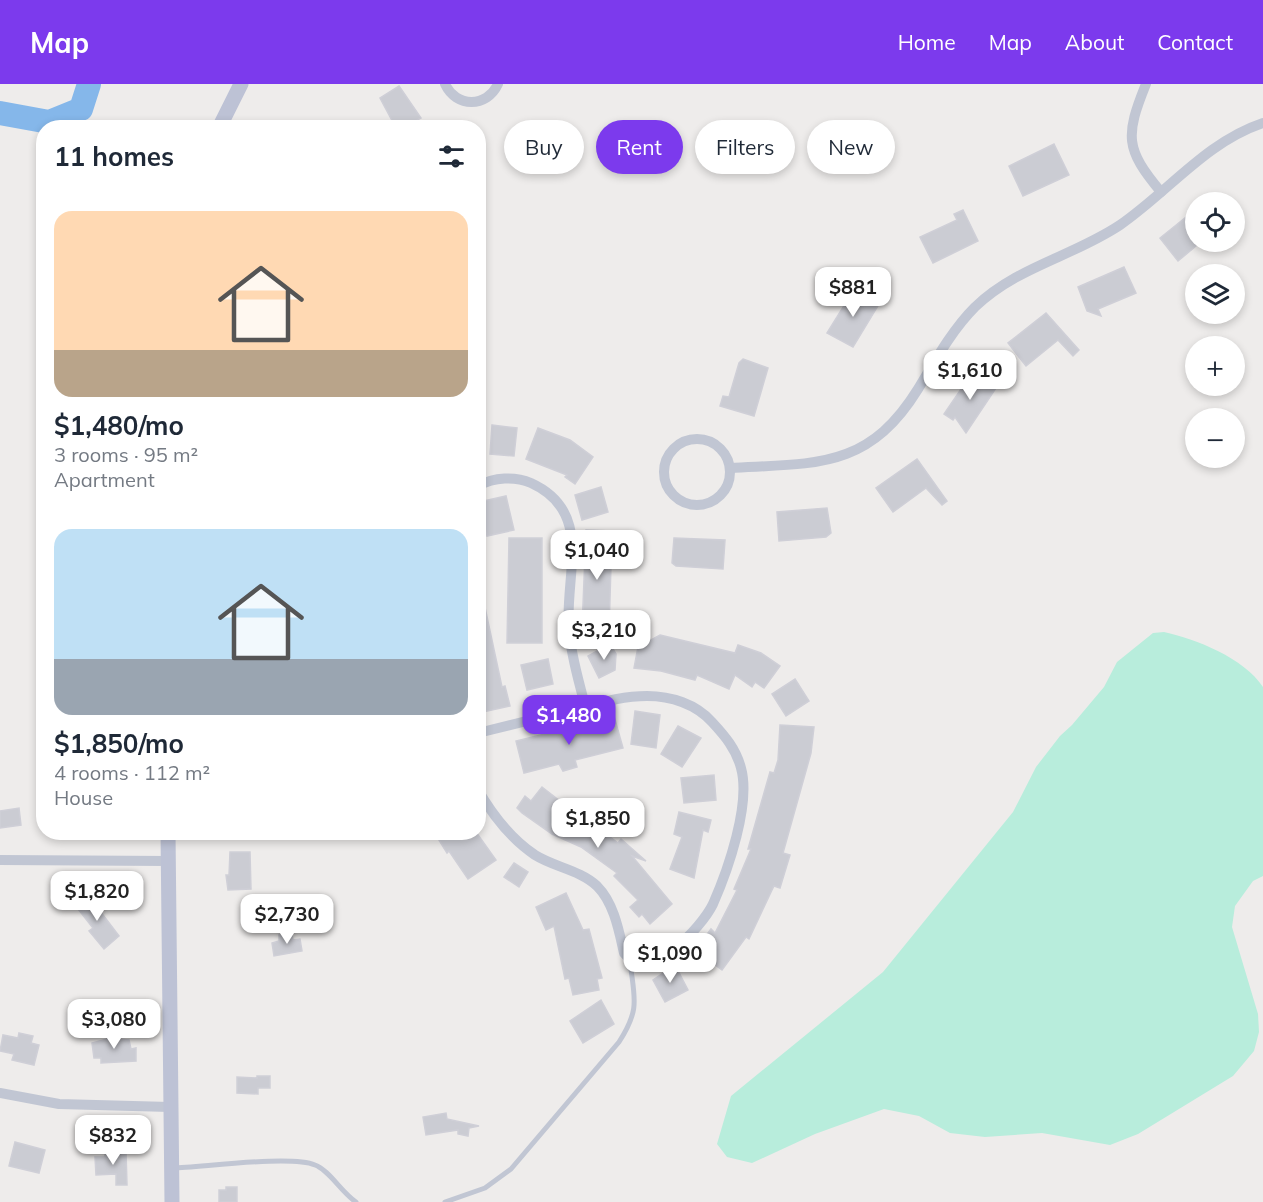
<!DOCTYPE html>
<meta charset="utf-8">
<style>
body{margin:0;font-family:Mulish,sans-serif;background:#f2f2f3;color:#1f2937;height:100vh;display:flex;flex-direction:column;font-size:22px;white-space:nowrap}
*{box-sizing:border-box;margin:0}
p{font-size:20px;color:#747a83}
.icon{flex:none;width:33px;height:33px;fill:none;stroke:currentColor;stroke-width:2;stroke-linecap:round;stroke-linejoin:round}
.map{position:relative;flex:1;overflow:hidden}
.panel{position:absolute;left:36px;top:36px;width:450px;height:720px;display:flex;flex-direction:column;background:#fff;border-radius:24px;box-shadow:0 3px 9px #0003}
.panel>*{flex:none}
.hud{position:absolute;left:504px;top:36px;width:570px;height:54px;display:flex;gap:12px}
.fabs{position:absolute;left:1185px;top:108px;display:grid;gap:12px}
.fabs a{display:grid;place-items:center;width:60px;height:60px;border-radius:50%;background:#fff;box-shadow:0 3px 9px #0003;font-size:30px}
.price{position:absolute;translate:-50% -51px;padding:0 14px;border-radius:12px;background:#fff;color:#222;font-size:20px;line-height:39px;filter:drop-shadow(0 2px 3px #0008)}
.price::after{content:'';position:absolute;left:50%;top:36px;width:18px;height:14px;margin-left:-9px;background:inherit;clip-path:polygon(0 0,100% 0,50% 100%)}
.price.current{background:#7c3aed;color:#fff}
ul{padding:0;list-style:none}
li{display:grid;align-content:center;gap:12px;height:318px;padding:0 18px}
li span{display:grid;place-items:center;height:186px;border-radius:18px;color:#555}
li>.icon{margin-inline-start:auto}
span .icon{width:108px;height:108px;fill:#fffc;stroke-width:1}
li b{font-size:26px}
h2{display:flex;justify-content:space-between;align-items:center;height:72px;padding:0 18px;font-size:26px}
.chip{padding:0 21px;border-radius:27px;background:#fff;box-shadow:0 3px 9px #0003;font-size:21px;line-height:54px}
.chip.current{background:#7c3aed;color:#fff}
header{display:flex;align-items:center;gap:36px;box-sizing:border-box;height:84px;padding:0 30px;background:#7c3aed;color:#fff}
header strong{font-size:28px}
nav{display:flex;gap:33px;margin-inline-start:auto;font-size:21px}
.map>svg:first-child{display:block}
.green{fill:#b8eddc}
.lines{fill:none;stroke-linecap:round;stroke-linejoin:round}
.river{stroke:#85b7ea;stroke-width:24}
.building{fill:#cbccd3;stroke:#cfcfd7;stroke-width:1.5}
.lane{stroke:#c1c6d3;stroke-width:5}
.street{stroke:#c1c6d3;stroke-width:10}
.secondary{stroke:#bdc2d5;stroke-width:15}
</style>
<header>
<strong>Map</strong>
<nav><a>Home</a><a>Map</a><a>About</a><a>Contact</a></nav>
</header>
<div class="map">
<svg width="1263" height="1118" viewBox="0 0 1263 1118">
<rect width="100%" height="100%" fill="#eeeceb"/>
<path class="green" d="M1164 548C1196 555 1244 574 1263 603V792L1253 797 1235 822 1232 843 1258 930 1259 948 1254 967 1233 992 1138 1050 1110 1061 1042 1049 985 1053 950 1049 919 1032 884 1025 815 1050 752 1079 727 1073 717 1060 731 1012 883 888 1013 728 1036 683 1060 652 1072 641 1104 603 1117 578 1153 549Z"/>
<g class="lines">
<polyline class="river" points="0,29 49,38 81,25 89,0"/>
</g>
<g class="building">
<polygon points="399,2 421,34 403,44 396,44 380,14"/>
<polygon points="1054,60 1069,91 1023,112 1009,82"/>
<polygon points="1196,125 1196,162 1178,177 1160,154"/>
<polygon points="963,126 978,157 933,179 920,153 957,136 954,130"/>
<polygon points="1124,183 1136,209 1098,225 1101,232 1087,227 1078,203"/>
<polygon points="855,204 879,220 853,263 827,249"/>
<polygon points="1046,229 1079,266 1073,272 1058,256 1026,282 1008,259"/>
<polygon points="743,275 768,284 754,332 720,322 723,312 729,313 739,279"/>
<polygon points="972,289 996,304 966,349 955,333 953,336 944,330"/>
<polygon points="492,341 517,344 514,372 490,370"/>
<polygon points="538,344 570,356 593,373 575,400 565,393 567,391 526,375"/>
<polygon points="917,375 947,417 942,421 926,404 893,428 876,404"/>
<polygon points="601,403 608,428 582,436 575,411"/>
<polygon points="506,412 514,446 487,452 479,418"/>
<polygon points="827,424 831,449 826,453 779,457 777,428"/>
<polygon points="586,446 612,447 609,548 582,546"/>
<polygon points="509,454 542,454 542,559 507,559"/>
<polygon points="674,454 725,456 723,485 676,482 672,479"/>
<polygon points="478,514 483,514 502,603 505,602 510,622 478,629"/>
<polygon points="660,551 735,569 738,561 761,569 780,582 764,604 755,598 752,603 735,591 729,605 697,591 695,596 661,587 634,584 638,563"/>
<polygon points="610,560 616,570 615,586 599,594 588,572"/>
<polygon points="548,575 553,600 527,606 521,581"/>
<polygon points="795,595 809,617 786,632 772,610"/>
<polygon points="635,627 660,631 656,664 631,660"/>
<polygon points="614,632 623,664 575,676 577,683 563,687 559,680 524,689 516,657 578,642 579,646 602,639 601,635"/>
<polygon points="780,641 814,643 811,669 783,769 790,771 780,804 774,802 772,806 749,855 746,853 722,886 695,866 711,845 715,849 737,806 734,805 751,765 748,765 770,688 774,689 778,676"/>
<polygon points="678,642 701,654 682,683 661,670"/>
<polygon points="714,691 716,716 684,719 681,694"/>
<polygon points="542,703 560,717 596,736 594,741 618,759 621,755 646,777 632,772 672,820 650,840 642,830 639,833 630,823 638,816 614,792 617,789 581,763 552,750 522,729 517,724 525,712 531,717"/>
<polygon points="19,724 21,741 0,744 0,727"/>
<polygon points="679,728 711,736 708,748 703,746 694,794 670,785 682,753 674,750"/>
<polygon points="434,748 476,748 496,776 468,795 449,767 447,769"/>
<polygon points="230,768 250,768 251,805 228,806 226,791 229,791"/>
<polygon points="514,779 528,788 519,803 504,793"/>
<polygon points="566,809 583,846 589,845 602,894 597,895 599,906 573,911 569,894 565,895 554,842 546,846 536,823"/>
<polygon points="87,810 119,852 104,865 89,847 93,844 74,820"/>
<polygon points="292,850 293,856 300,855 302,867 274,872 272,859 279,857 279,851"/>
<polygon points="675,881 688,906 665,918 653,896"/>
<polygon points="601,916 614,940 583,959 570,937"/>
<polygon points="19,949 33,952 31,959 39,961 34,981 12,976 14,970 0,967 3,951 18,954"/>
<polygon points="107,949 117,949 117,955 129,956 131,965 136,964 136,977 101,979 101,974 94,974 92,959 107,955"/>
<polygon points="257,992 270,992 270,1004 258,1004 258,1010 237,1009 237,993 257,994"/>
<polygon points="446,1029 447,1035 479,1042 469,1044 468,1052 458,1050 458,1046 426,1051 423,1033"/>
<polygon points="15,1058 45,1066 39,1089 9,1082"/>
<polygon points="126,1067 127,1101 116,1101 116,1090 96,1091 95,1073 105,1073 105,1068"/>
<polygon points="226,1103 237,1103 237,1118 219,1118 219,1106 226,1106"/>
</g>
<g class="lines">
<g class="lane">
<path d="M173 1084C204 1083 291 1071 315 1081 329 1086 342 1109 356 1118"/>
<path d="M445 1118 485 1104 511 1085 619 958C641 924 634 914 630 877"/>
</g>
<g class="street">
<path d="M445 0C456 24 487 24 498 0"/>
<path d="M1146 0C1125 52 1125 65 1161 108"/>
<circle cx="697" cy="388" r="33"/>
<path d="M730 384C815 379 868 386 918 305 935 277 952 246 975 223 1018 182 1072 173 1120 141 1168 108 1206 58 1263 39"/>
<path d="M478 402C494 393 515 392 531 399 595 428 564 492 569 546 571 572 579 597 585 622"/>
<path d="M478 649C511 641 543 633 575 625 599 619 622 612 647 612 671 612 696 620 712 638 725 652 736 665 741 684 751 720 728 786 713 820 702 843 648 902 624 869 619 847 614 819 597 802 580 786 554 783 535 771 511 755 492 730 478 706"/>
<polyline points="0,776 169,777"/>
<polyline points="0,1009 59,1020 170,1023"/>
</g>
<g class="secondary">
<polyline points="219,44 241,0"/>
<polyline points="168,748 172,1118"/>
</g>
</g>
</svg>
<div class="fabs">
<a><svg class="icon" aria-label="locate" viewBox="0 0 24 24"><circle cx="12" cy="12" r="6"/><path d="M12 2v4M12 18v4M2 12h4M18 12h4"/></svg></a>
<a><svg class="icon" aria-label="layers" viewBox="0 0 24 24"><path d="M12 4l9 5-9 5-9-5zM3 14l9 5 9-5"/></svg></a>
<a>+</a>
<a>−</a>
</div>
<b class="price" style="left:853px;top:234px">$881</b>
<b class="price" style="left:970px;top:317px">$1,610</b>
<b class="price" style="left:597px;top:497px">$1,040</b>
<b class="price" style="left:604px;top:577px">$3,210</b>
<b class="price current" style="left:569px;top:662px">$1,480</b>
<b class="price" style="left:598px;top:765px">$1,850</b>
<b class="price" style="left:97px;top:838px">$1,820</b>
<b class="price" style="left:287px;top:861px">$2,730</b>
<b class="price" style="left:670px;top:900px">$1,090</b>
<b class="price" style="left:114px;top:966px">$3,080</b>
<b class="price" style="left:113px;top:1082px">$832</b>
<div class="hud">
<a class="chip">Buy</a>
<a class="chip current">Rent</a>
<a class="chip">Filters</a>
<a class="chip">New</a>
</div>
<section class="panel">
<h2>11 homes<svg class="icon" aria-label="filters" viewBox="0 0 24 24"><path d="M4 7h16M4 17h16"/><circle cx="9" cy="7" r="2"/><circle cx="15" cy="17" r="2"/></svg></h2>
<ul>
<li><span style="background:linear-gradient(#ffd9b3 75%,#b9a48a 0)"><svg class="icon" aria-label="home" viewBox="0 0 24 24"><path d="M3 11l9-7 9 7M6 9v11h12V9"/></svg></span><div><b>$1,480/mo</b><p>3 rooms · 95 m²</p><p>Apartment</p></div></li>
<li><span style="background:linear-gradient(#bfe0f5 70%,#9aa5b1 0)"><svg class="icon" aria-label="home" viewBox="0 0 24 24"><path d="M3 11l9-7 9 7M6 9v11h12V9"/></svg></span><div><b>$1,850/mo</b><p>4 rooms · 112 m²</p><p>House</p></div></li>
</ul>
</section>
</div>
